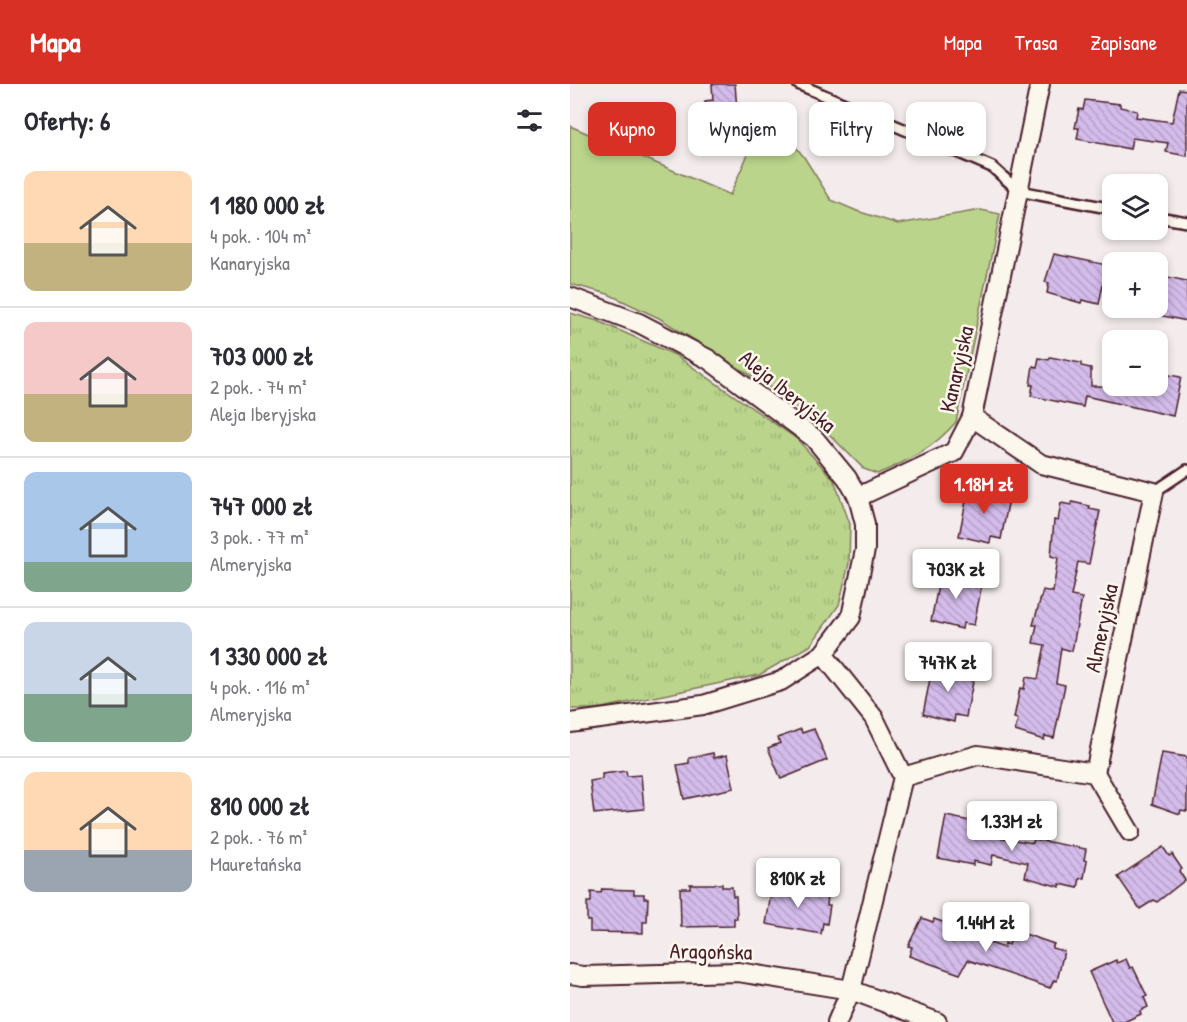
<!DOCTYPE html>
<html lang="pl">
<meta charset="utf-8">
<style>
body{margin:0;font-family:"Patrick Hand",sans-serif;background:#f2f2f3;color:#2b2b33;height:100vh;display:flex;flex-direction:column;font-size:22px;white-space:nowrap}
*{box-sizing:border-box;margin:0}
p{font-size:20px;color:#7c7c81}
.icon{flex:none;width:33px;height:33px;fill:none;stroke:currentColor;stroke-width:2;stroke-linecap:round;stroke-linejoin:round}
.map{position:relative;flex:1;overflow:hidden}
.panel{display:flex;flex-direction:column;background:#fff;width:570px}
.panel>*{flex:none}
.top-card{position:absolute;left:18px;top:18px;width:508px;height:54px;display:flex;gap:12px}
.buttons{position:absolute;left:532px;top:90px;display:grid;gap:12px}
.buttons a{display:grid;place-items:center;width:66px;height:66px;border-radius:12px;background:#fff;box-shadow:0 3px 9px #0003;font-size:30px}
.price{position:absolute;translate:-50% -51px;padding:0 14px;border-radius:6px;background:#fff;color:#222;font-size:20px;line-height:39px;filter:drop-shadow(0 2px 3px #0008)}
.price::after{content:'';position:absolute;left:50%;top:36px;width:18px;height:14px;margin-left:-9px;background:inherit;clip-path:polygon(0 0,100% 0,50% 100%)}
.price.selected{background:#d93025;color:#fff}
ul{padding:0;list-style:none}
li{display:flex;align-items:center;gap:18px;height:150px;padding:0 24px}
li+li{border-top:2px solid #e1e1e2}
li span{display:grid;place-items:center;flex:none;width:168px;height:120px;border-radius:12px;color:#555}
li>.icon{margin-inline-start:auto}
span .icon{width:72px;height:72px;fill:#fffc;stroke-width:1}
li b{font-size:26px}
h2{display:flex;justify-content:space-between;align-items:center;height:72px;padding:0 24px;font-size:26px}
.pill{padding:0 21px;border-radius:12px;background:#fff;box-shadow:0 3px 9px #0003;font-size:21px;line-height:54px}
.pill.selected{background:#d93025;color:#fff}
header{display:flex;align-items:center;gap:36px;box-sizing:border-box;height:84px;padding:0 30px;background:#d93025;color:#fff}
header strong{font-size:28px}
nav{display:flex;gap:33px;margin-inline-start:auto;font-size:21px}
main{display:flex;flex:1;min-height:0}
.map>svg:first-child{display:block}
.green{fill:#bad48b;stroke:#827a5b;stroke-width:1.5}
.park{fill:url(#park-tufts);stroke:#827a5b;stroke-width:1.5}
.building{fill:url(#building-back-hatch);stroke:#4a1f2b;stroke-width:1.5}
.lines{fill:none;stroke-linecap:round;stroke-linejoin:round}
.lane-casing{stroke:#4a1f2b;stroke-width:14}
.street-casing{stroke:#4a1f2b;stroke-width:22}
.lane{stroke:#fbf7ec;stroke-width:9}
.street{stroke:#fbf7ec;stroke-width:18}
.labels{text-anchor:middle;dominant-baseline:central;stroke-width:5;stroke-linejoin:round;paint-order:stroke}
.street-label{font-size:22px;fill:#4a1f2b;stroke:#fbf7ec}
</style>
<header>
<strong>Mapa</strong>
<nav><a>Mapa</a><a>Trasa</a><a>Zapisane</a></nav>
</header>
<main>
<section class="panel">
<h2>Oferty: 6<svg class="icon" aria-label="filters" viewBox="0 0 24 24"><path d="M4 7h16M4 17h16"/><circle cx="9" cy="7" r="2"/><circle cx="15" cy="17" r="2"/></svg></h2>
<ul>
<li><span style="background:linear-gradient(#ffd9b3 60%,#c2b280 0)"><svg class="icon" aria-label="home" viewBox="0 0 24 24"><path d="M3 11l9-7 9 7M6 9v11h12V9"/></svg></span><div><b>1 180 000 zł</b><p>4 pok. · 104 m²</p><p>Kanaryjska</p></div></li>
<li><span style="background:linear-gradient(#f6c9c9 60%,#c2b280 0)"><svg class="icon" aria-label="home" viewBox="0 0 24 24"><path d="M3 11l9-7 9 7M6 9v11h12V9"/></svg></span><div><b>703 000 zł</b><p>2 pok. · 74 m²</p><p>Aleja Iberyjska</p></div></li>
<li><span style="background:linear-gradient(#a9c7e8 75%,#7fa58c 0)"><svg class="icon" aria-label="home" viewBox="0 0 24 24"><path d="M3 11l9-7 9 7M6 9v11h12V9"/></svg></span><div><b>747 000 zł</b><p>3 pok. · 77 m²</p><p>Almeryjska</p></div></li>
<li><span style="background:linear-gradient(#c9d6e8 60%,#7fa58c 0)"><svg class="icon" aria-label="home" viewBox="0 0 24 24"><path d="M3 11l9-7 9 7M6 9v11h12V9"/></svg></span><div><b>1 330 000 zł</b><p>4 pok. · 116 m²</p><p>Almeryjska</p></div></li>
<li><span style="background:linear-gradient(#ffd9b3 65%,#9aa5b1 0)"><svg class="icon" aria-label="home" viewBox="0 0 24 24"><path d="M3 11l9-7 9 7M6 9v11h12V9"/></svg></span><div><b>810 000 zł</b><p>2 pok. · 76 m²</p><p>Mauretańska</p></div></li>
</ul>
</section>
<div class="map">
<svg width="617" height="938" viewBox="0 0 617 938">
<defs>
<pattern id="park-tufts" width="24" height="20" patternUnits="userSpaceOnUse" patternTransform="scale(1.5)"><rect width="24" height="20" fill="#bad48b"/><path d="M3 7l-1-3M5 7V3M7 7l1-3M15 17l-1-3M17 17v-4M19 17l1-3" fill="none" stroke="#a1b678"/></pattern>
<pattern id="building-back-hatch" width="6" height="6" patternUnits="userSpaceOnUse" patternTransform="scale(1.5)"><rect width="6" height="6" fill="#d3bbea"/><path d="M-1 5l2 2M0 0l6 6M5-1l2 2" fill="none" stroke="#b7a0c9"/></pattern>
</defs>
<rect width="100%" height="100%" fill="#f3ebec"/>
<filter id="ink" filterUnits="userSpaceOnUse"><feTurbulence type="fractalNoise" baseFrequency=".0167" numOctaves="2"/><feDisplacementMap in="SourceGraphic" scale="12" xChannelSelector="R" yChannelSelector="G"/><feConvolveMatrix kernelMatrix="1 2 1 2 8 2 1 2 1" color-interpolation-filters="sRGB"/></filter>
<g filter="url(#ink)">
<path class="green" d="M197 27 234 73 261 116 287 127 328 140 411 126 430 130 386 338C364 364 338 377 307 390L294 385 255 346 207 308 89 234 38 210 0 200V42L160 111Z"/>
<polygon class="park" points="0,229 28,237 105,271 227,355 264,396 280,440 279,479 269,521 240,562 189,591 27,625 0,625"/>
<g class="building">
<polygon points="142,0 165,0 169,52 157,52 153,57 148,52 137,52 135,17 143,16"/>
<polygon points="609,5 617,6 617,72 596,68 598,59 562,54 560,65 507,55 509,44 505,44 509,25 513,26 515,16 550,20 550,23 567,27 566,33 602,38"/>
<polygon points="484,170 537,181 529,220 512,216 511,219 477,209 479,199 475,198"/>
<polygon points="588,191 617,197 617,237 588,231"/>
<polygon points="480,273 511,279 511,282 521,284 521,302 588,302 588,289 611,293 603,332 515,312 513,323 461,312 463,301 460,301 463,282 467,283 469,274 479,276"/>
<polygon points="399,402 430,406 429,413 439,415 431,455 421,453 420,459 389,452"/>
<polygon points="502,418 520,422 519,425 530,427 519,480 508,478 501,512 512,514 502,567 491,564 486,599 495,601 484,654 475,652 474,656 445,647 448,635 444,634 450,604 454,605 456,593 468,595 475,561 463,559 467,541 463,541 473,506 483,508 488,474 481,472 484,436 488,437 491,419 501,421"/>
<polygon points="371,487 403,492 401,498 412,500 404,541 393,539 392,545 361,537"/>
<polygon points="363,580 395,584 393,591 404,593 396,633 385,631 384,638 353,630"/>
<polygon points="231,645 232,649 244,645 257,676 211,695 198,664 210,659 208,654"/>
<polygon points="143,669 144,674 157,671 164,704 114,715 107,681 119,679 119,674"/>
<polygon points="592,669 617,673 617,727 611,726 610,730 582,720"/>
<polygon points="56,687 57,692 71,691 74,725 24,730 20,697 32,695 32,690"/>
<polygon points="376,732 429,743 427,753 463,759 464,755 516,765 514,776 517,777 514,794 510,794 508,804 490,800 490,803 455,793 458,779 423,771 421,781 403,777 403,781 368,774"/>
<polygon points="593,763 599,772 602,770 612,785 609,787 615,796 587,818 584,816 570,825 548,793"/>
<polygon points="120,800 152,800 152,803 162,803 163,812 166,812 167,835 164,834 164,842 111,843 110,804 120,804"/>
<polygon points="217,800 249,806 248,809 258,811 257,821 260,821 257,840 253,839 251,850 196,840 201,810 204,811 206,802 216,804"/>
<polygon points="32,805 64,806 64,810 74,810 74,814 78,814 77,838 73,838 73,849 20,848 20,837 17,837 17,818 21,818 21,808 31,809"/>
<polygon points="352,834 363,838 364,835 393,845 392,849 434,864 435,859 439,861 443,849 454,853 455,850 484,860 482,864 494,867 487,897 484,896 480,904 398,876 390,890 339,872 342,863 338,862"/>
<polygon points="556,875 560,884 563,883 577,912 574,913 578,923 570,927 571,930 554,938 542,938 519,888 546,876 547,879"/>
</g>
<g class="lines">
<defs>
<g id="lane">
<polyline points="228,0 422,83 449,107 543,125"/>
<polyline points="588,133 617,138"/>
<polyline points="584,408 617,386"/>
</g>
<g id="street">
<polyline points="0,213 69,239 138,275 244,354 277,394 288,413 295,440 295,466 281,533 253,570 211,597 133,621 0,639"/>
<polyline points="402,333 471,380 584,408 525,689"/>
<polyline points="288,413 384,368 402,333 470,0"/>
<polyline points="253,570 304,634 333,693 281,906 267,938"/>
<polyline points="333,693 408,671 525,689 560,748"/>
<polyline points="0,890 13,892 168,888 281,906 367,938"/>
</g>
</defs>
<use href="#lane" class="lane-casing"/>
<use href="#street" class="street-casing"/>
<use href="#lane" class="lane"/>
<use href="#street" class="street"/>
</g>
</g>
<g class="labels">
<g class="street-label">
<text transform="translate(386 285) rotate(-77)">Kanaryjska</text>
<text transform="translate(218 307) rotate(39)">Aleja Iberyjska</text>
<text transform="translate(531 544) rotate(-78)">Almeryjska</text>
<text transform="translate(141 867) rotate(1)">Aragońska</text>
</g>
</g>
</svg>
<div class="buttons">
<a><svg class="icon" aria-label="layers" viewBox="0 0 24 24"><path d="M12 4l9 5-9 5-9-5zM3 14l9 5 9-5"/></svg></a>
<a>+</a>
<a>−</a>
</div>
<b class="price selected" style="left:414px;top:431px">1.18M zł</b>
<b class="price" style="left:386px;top:516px">703K zł</b>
<b class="price" style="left:378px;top:609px">747K zł</b>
<b class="price" style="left:442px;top:768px">1.33M zł</b>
<b class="price" style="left:228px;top:825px">810K zł</b>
<b class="price" style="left:416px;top:869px">1.44M zł</b>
<div class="top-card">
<a class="pill selected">Kupno</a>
<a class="pill">Wynajem</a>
<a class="pill">Filtry</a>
<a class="pill">Nowe</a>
</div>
</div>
</main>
